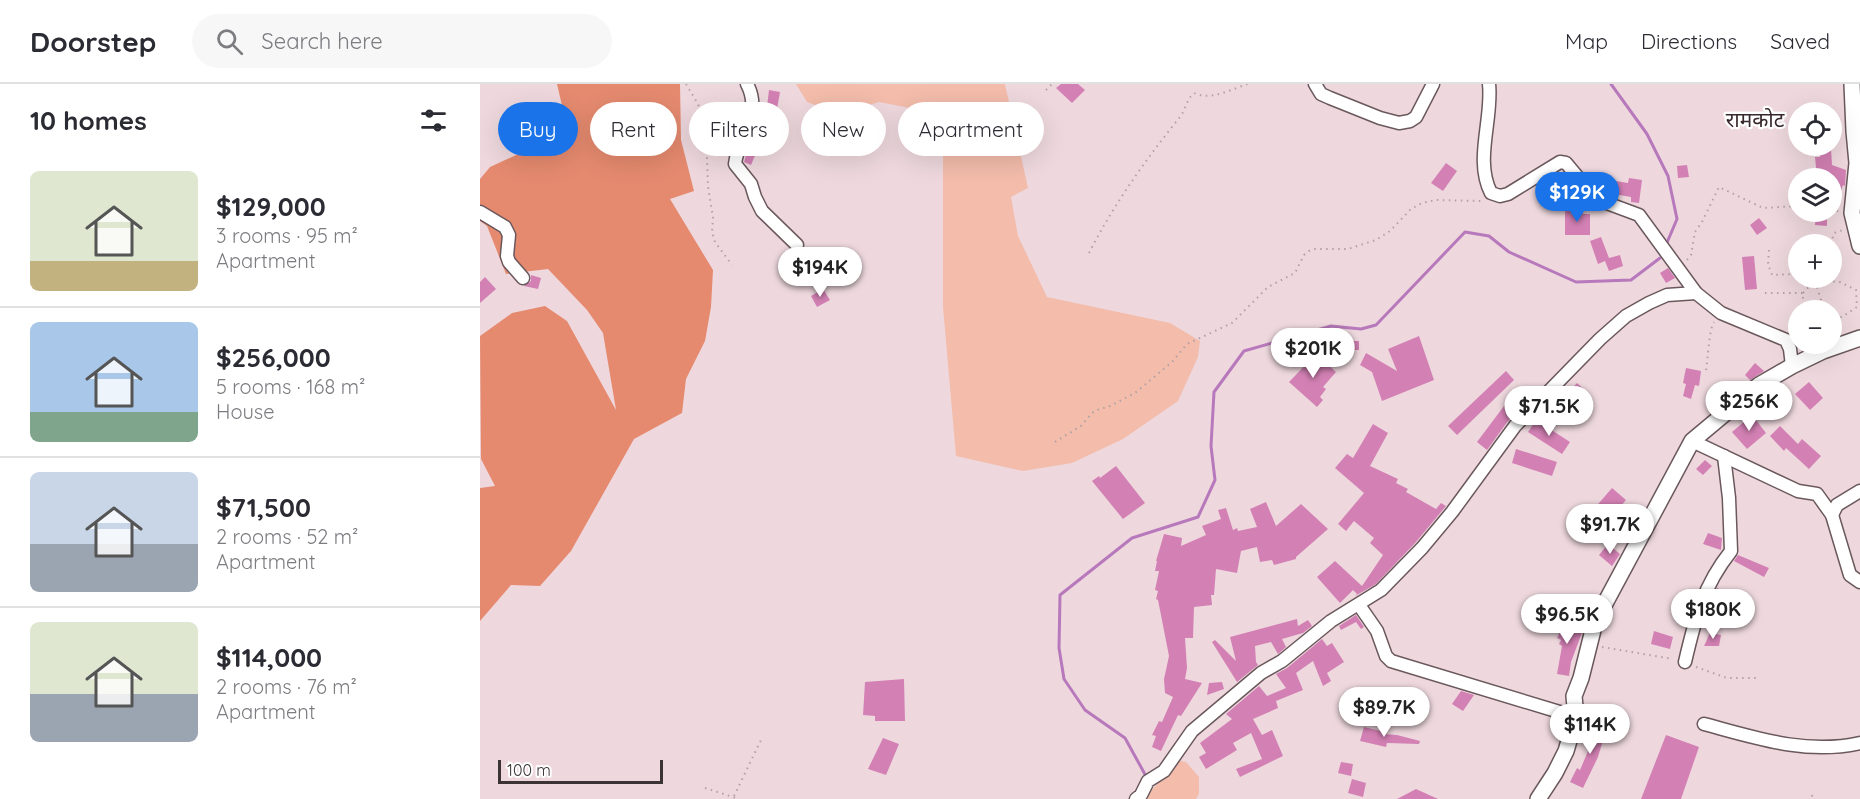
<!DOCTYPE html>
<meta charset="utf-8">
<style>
body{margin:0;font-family:Quicksand,"Noto Sans Devanagari",sans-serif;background:#f7f7f7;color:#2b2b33;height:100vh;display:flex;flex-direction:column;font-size:22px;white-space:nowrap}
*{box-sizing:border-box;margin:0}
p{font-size:20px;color:#7c7c81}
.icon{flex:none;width:33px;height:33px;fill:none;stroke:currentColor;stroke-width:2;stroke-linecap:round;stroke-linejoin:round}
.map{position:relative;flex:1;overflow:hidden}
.side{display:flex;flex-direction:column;background:#fff;width:480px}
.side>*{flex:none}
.guide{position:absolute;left:18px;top:18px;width:570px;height:54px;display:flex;gap:12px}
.controls{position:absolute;left:1308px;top:18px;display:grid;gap:12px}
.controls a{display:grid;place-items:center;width:54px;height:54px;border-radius:50%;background:#fff;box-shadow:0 6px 24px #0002;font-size:30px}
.scale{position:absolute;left:18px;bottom:15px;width:165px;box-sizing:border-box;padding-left:6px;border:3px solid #3b3335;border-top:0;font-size:16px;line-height:21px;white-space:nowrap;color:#3b3335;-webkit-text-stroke:4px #fff;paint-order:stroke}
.price{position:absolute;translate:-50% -51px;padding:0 14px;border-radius:21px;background:#fff;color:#222;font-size:20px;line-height:39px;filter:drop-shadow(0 2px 3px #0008)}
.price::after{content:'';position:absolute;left:50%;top:36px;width:18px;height:14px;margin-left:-9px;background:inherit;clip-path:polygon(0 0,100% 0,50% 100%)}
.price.on{background:#1a73e8;color:#fff}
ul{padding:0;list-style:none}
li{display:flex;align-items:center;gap:18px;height:150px;padding:0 30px}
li+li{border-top:2px solid #e1e1e2}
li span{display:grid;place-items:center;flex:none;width:168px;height:120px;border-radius:9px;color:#555}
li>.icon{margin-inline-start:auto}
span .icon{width:72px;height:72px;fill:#fffc;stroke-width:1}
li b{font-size:26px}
h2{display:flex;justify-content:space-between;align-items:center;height:72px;padding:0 30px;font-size:26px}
.tag{padding:0 21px;border-radius:27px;background:#fff;box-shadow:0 6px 24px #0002;font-size:21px;line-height:54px}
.tag.on{background:#1a73e8;color:#fff}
header{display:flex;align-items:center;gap:36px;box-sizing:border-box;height:84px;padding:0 30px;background:#fff;border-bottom:2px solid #e1e1e2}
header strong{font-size:28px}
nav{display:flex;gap:33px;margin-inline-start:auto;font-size:21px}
.search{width:420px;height:54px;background:#f7f7f7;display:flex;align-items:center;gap:15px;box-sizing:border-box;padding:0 21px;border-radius:33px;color:#7c7c81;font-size:22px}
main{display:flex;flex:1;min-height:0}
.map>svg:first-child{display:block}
.green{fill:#f3bcab}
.forest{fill:#e58a6f}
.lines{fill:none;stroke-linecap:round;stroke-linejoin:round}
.stream{stroke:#b779bb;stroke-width:3}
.building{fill:#d381b4}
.minor-casing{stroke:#6a585c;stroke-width:15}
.major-casing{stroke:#6a585c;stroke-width:18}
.path{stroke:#b2a1a5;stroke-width:2;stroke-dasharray:1.5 4.5;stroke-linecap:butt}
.minor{stroke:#fff;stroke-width:12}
.major{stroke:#fff;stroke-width:15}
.labels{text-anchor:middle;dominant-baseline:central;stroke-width:4.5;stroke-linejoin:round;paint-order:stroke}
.neighbourhood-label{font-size:21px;fill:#38282c;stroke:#fff}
</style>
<header>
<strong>Doorstep</strong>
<div class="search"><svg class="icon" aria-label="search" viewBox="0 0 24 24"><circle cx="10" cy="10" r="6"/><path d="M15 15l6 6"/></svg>Search here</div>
<nav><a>Map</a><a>Directions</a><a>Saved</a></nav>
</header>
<main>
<section class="side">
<h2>10 homes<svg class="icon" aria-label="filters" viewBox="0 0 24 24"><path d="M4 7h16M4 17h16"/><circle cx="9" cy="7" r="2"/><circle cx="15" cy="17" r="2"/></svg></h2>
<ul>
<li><span style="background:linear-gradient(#dfe7d0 75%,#c2b280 0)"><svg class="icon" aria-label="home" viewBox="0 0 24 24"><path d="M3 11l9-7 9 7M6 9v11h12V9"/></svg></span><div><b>$129,000</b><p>3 rooms · 95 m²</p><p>Apartment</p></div></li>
<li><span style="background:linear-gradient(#a9c7e8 75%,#7fa58c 0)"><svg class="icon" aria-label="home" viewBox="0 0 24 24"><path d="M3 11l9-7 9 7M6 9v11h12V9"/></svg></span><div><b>$256,000</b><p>5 rooms · 168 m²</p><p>House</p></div></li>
<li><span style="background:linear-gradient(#c9d6e8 60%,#9aa5b1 0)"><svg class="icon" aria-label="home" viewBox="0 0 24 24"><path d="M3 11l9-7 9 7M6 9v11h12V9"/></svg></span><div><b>$71,500</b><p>2 rooms · 52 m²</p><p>Apartment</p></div></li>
<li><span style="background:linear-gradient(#dfe7d0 60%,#9aa5b1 0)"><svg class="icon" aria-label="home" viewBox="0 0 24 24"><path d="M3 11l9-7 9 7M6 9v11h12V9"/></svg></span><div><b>$114,000</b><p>2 rooms · 76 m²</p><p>Apartment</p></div></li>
</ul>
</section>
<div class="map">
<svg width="1380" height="715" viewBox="0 0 1380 715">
<rect width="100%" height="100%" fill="#eed8de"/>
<g class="green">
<polygon points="316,0 525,0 548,104 531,113 538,152 567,213 690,239 720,257 718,273 698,317 643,355 592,379 543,387 476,372 463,223 463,60 435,25 399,18 360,30 327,18"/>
<polygon points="697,676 706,678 719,693 719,710 716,715 661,715 672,706"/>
</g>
<polygon class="forest" points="77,0 200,0 201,56 214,107 190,115 233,186 231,223 225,257 206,295 202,329 154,355 91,467 60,502 31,501 0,537 0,404 15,402 1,375 0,252 32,229 65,222 87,237 136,326 123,249 107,226 68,185 26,190 7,142 0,137 0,95 10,83 88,47"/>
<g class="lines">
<g class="stream">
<polyline points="1131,0 1167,50 1188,92 1197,135 1186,161"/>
<polyline points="667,694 645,654 605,626 584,595 579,564 580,511 652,454 718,433 735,396 731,362 734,308 764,267 851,242 881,245 896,241 985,148 1009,152 1029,168 1096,198 1151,196 1180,174"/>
</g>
</g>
<g class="building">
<polygon points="581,0 598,0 605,6 592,19 576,4"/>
<polygon points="289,6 300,8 297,25 287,23"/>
<polygon points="270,58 279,62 271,81 264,78"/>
<polygon points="1351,64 1352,81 1366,86 1365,102 1363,101 1361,107 1352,104 1352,94 1337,94 1335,73 1340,73 1339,65"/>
<polygon points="966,79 977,87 963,107 951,99"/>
<polygon points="1207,81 1209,93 1198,94 1197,82"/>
<polygon points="1149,94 1162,96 1159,119 1151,118 1151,113 1134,110 1136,97 1148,99"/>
<polygon points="1085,125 1102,125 1103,130 1110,130 1110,151 1085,151"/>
<polygon points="1336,128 1347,128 1347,142 1335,141"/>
<polygon points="1279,134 1287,144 1277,151 1270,141"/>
<polygon points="1121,153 1129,174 1140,171 1143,182 1129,187 1125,177 1118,180 1110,157"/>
<polygon points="1274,172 1277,205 1265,206 1262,173"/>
<polygon points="1188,184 1195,194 1186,199 1180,189"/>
<polygon points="51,191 61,194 58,205 44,202 51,197"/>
<polygon points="5,193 16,205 0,219 0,198"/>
<polygon points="343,205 350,216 337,223 331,212"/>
<polygon points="939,252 954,296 902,317 892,288 880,281 886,269 917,287 908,265"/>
<rect x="841" y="257" width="38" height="9"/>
<polygon points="836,270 856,288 843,303 846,305 840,313 843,316 837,323 809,298"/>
<polygon points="1275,279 1284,287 1270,296 1265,291"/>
<polygon points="1206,284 1221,287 1219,302 1215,301 1211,315 1203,312 1206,300 1203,299"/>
<polygon points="1026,287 1034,296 977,351 968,342"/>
<polygon points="1329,298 1343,314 1330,326 1315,310"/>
<polygon points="1097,299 1107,308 1098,318 1088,309"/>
<polygon points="1030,314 1042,323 1028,337 1007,366 997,358"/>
<polygon points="1272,331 1286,349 1267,365 1252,348"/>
<polygon points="1056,336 1090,358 1082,370 1048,348"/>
<polygon points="893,340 908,349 890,382 918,395 916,399 928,405 926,408 956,425 961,419 966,422 936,458 896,500 875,512 877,510 873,506 860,519 837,493 855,477 882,502 903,471 890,459 894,454 874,437 866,447 858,440 884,409 855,384 867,370 873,374"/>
<polygon points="1300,342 1318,360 1322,355 1341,372 1329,385 1306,364 1304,367 1290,352"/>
<polygon points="1036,365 1077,378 1072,392 1032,379"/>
<polygon points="1225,376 1232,382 1223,391 1216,385"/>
<polygon points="636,382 665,419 643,435 612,397 619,392 620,394"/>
<polygon points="1132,404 1146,416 1127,438 1113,426"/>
<polygon points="786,418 796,442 821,420 848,445 816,473 816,475 794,481 792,476 780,478 777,463 761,467 757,489 736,485 734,511 731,511 732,521 714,523 713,554 705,554 707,584 705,595 722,599 701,632 698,631 681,667 672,663 676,652 672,651 679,637 682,638 693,613 685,609 684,595 689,572 678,516 676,515 678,507 675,506 679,487 675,487 677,477 676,477 684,450 702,454 701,462 726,451 722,442 741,435 738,426 746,424 753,446 757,444 758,447 777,443 770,425"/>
<polygon points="1228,449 1242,454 1241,466 1223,460"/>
<polygon points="1128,460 1140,470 1132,482 1119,471"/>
<polygon points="1258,471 1289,484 1284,493 1254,477"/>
<polygon points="1237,504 1246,508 1238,537 1225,534"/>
<polygon points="1086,510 1094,515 1083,538 1070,533"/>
<polygon points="876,531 884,543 881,545 876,538 861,546 859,542"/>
<polygon points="1066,532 1103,546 1091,578 1089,592 1077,590 1082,562 1079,560 1081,556 1077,554 1081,546 1065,533"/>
<polygon points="817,535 818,542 828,536 832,542 823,549 802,555 806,563 798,570 791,558 775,562 776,578 778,581 757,598 732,558 735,556 756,577 750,553"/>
<polygon points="1174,547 1193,553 1190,565 1171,560"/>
<polygon points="1230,549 1241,551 1239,562 1224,562"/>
<polygon points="842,555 847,562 852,559 864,578 847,589 851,597 843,602 833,577 816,589 823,606 796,617 798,624 773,635 782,651 792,646 803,672 760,693 756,685 782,675 771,649 753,659 757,666 726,685 719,673 726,669 720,659 752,635 746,630 779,602 787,612 806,604 796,590 807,584"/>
<polygon points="424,595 425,637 395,637 395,632 383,631 385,598"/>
<polygon points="742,598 744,605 727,611 729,599"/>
<polygon points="981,607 994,611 983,627 972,620"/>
<polygon points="916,612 926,619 913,637 903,630"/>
<polygon points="1109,641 1126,646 1118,673 1103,704 1090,698 1097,684 1100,686 1111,660 1104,658"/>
<polygon points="884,643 905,648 903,650 917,651 940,657 939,660 907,659 906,663 880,657"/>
<polygon points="1186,651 1219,663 1201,715 1161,715"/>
<polygon points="403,654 419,660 406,691 388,685"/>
<polygon points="861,678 873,680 871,692 858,689"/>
<polygon points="872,695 886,699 883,713 868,709"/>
<polygon points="936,705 958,715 917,715"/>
</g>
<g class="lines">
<defs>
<g id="minor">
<path d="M267 0C283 30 258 52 255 80L271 100 275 113 282 127 317 161"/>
<polyline points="835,0 841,10 850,14 900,34 919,39 930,37 936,33 953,0"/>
<path d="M1009 0C1013 35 994 76 1011 109L1020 112 1028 110 1080 78 1086 79 1116 115 1159 131 1216 209 1241 229 1306 256 1310 265 1312 282"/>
<polyline points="0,128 25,143 29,151 27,172 29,178 43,194"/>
<polyline points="1212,357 1318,407 1337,410 1352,431 1370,491 1380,498"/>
<polyline points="1352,431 1357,421 1380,407"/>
<polyline points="879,521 897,547 906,572 911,577 1096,633"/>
<path d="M1205 578C1215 535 1223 502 1251 467L1249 414 1244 372"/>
<path d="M1224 640C1276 654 1326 671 1380 659"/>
<polyline points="656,715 661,711 668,697 684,687 712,647 781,589 802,577 851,537 901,506 942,464 972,428 1035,342 1120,255 1146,232 1169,219 1187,211 1216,209"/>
</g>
<g id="major">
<polyline points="1372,0 1374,47 1377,79 1372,129 1380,162"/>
<polyline points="1058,715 1075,689 1086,667 1096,633 1094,612 1101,594 1115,538 1212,357 1279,301 1312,282 1343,267 1380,254"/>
</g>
</defs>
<use href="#minor" class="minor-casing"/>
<use href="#major" class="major-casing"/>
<g class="path">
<polyline points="206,0 218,20 226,44 228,103 233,133 232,148 235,158 252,181"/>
<polyline points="566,6 572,0"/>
<polyline points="1352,123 1359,128"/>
<polyline points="1351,160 1354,149 1363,146"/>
<polyline points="1289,166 1288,180 1292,191 1318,190"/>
<path d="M609 169C634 120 666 75 700 33 706 25 706 16 714 9 732 17 751 5 768 0"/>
<polyline points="1207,176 1211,171 1215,148 1222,138 1239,103 1283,124 1318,122"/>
<polyline points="1331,194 1335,196 1344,226"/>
<polyline points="1285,209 1323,209 1323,226"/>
<polyline points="1323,209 1335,196 1360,198 1376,206 1377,223 1362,233 1352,235"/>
<path d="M1226 286C1228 275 1229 245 1234 238"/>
<polyline points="575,358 601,342 614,327 630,322 655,309 692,278 707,260 752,239 788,203 815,189 824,171 829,167 835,165 868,165 896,156 910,147 931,125 942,119 956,116 1002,117"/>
<polyline points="1122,563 1193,575"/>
<polyline points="1216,583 1247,594 1277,594"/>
<polyline points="225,704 259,715"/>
<polyline points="1332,711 1333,715"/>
<polyline points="254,712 281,656"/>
</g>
<use href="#minor" class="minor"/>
<use href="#major" class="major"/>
</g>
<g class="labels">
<g class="neighbourhood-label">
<text x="1275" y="35">रामकोट</text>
</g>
</g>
</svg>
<div class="controls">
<a><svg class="icon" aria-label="locate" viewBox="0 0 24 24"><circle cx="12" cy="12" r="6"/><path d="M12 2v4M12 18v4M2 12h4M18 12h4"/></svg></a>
<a><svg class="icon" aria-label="layers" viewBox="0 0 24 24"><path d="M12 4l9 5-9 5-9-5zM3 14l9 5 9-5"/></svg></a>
<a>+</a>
<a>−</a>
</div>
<div class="scale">100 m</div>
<b class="price on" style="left:1097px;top:139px">$129K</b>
<b class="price" style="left:340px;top:214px">$194K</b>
<b class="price" style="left:833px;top:295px">$201K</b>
<b class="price" style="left:1269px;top:348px">$256K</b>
<b class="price" style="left:1069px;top:353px">$71.5K</b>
<b class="price" style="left:1130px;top:471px">$91.7K</b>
<b class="price" style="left:1233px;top:556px">$180K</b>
<b class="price" style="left:1087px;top:561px">$96.5K</b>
<b class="price" style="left:904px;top:654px">$89.7K</b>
<b class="price" style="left:1110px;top:671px">$114K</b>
<div class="guide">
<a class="tag on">Buy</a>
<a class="tag">Rent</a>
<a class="tag">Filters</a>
<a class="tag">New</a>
<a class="tag">Apartment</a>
</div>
</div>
</main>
